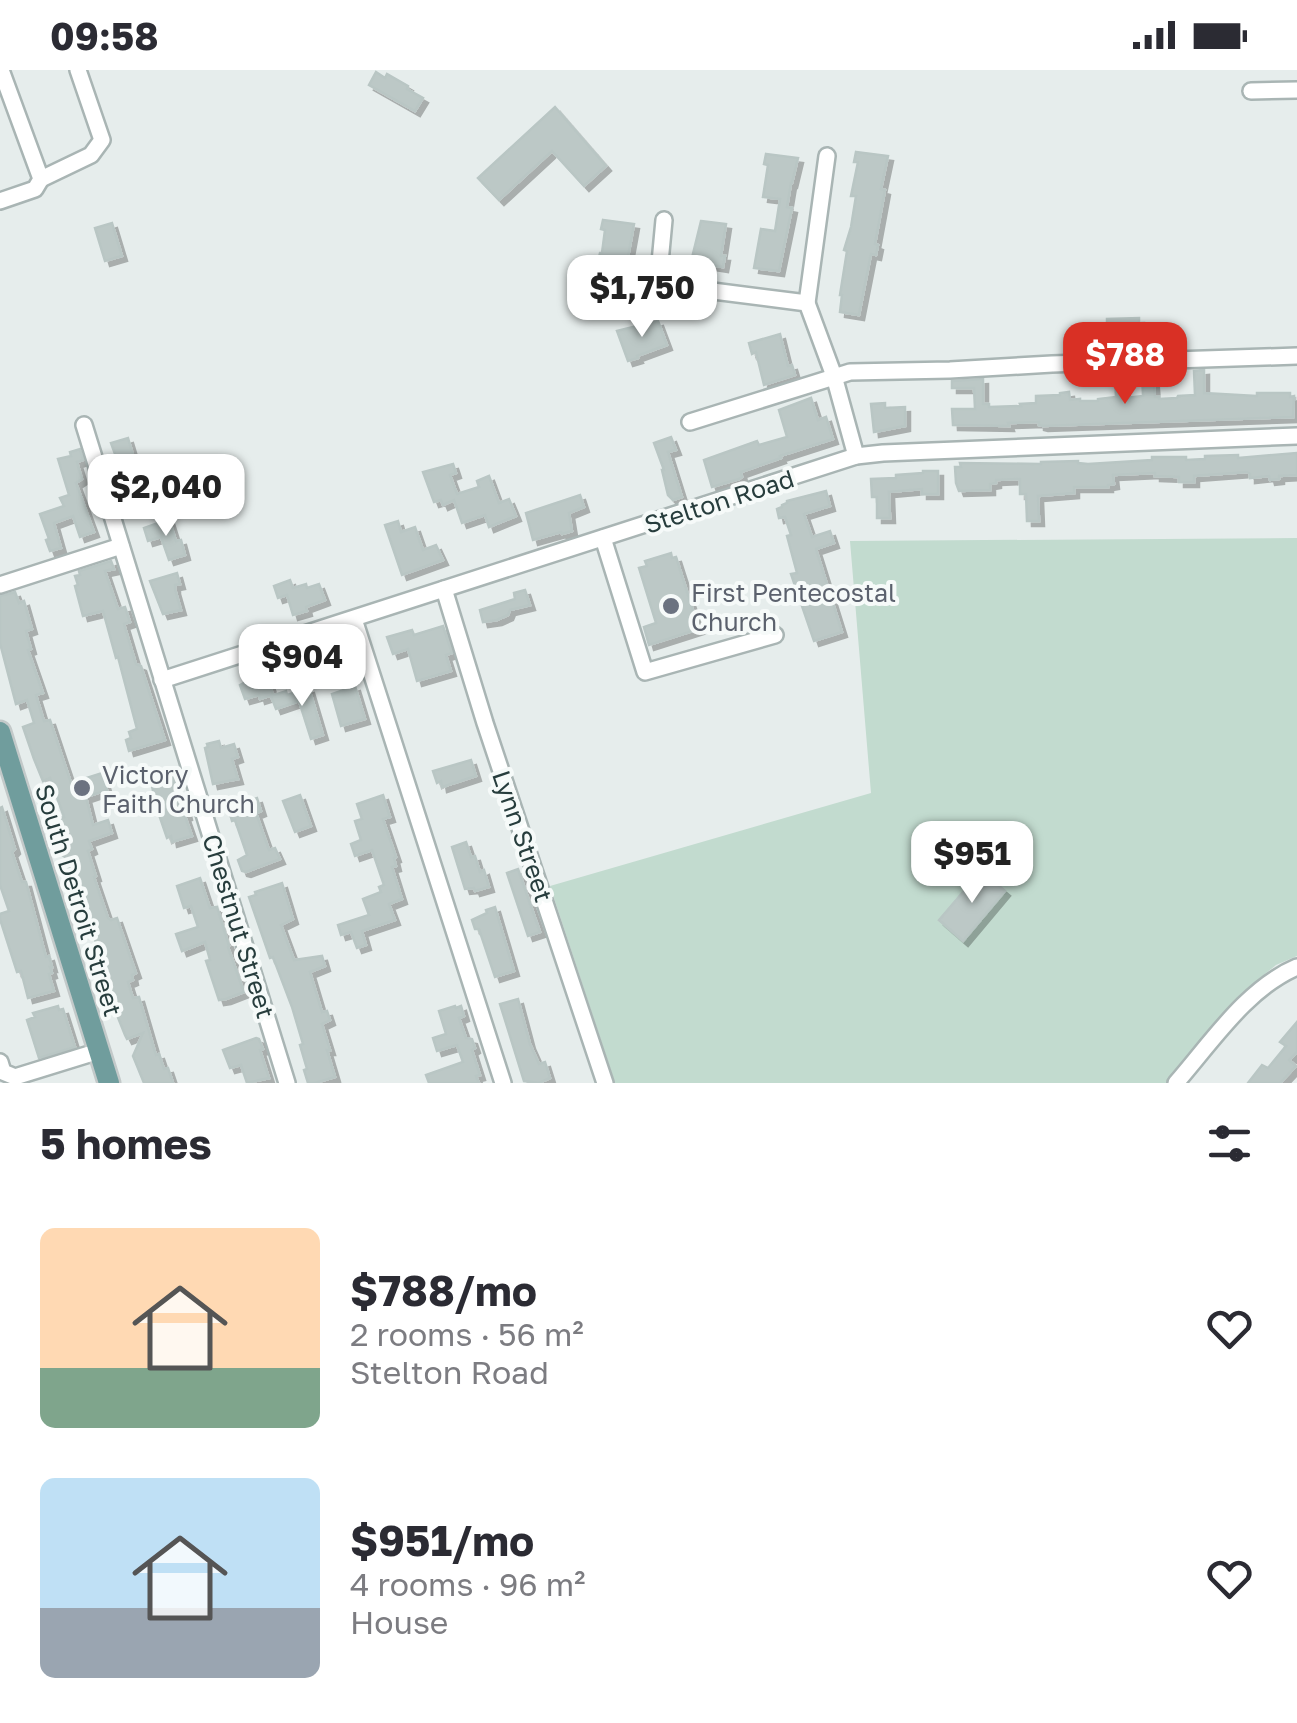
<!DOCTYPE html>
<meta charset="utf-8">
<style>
body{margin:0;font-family:"Golos Text",sans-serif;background:#f2f2f3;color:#2b2b33;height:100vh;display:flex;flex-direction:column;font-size:38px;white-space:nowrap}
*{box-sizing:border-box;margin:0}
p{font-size:32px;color:#7c7c81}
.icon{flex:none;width:55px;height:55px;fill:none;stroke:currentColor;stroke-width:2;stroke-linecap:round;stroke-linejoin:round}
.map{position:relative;height:1013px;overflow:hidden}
.panel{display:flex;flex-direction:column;background:#fff;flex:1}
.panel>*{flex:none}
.price{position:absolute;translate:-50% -85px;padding:0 22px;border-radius:20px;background:#fff;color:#222;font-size:32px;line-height:65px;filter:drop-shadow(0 2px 5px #0008)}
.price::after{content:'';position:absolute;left:50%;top:60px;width:30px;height:22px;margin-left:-15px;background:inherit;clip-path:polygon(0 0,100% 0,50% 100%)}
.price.on{background:#d93025;color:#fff}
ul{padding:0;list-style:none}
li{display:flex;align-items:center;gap:30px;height:250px;padding:0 40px}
li span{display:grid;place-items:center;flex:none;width:280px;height:200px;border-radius:15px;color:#555}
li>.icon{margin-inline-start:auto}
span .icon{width:120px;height:120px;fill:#fffc;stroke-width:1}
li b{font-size:42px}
h2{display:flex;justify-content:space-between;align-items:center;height:120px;padding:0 40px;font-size:42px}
.status{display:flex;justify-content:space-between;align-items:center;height:70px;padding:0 50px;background:#fff;direction:ltr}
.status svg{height:28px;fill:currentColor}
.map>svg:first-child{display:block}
.green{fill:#c2dbcf}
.building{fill:#bcc8c6;stroke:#b9c6c4;stroke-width:2.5;filter:url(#shadow)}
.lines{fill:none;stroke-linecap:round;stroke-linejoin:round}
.minor-casing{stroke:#a9b5b4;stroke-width:20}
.major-casing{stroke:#c3c9c9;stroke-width:25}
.minor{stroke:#fff;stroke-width:15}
.major{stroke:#709d9d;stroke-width:20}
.worship-dot{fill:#6b7280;stroke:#f6faf9;stroke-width:4}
.labels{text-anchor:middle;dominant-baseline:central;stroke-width:8;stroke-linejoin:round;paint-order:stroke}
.street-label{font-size:25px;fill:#273d3d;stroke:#f6faf9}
.worship-label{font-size:25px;fill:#5b616d;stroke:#f6faf9;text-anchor:start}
</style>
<div class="status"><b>09:58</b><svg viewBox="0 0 49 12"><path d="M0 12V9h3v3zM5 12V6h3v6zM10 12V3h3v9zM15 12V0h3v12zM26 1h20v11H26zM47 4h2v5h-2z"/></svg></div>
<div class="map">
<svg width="1297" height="1013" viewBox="0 0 1297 1013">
<defs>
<filter id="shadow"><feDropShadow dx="5" dy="5" stdDeviation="0" flood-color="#0004"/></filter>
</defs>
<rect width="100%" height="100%" fill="#e6edec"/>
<polygon class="green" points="1297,468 1297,886 1276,895 1260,908 1169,1013 615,1013 550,816 871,723 850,471"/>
<g class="building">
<polygon points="376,2 385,8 387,4 408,16 407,19 423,28 415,41 369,15"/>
<polygon points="555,37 606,96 584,116 552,81 499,130 478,108"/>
<polygon points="856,82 888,86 881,119 885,120 875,174 878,175 876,185 871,184 859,245 840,242 842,225 840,225 847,181 844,180 851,157 856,126 851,126 858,92 854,92"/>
<polygon points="766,84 798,88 792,113 791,113 787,137 792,138 779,201 754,198 761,159 775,161 780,129 763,127 768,95 764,94"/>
<polygon points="603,150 634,154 628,187 632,188 630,198 598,193 600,183 602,183 605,160 601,159"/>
<polygon points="701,151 726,154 721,186 725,186 723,197 691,192"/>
<polygon points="112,153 122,186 105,191 95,158"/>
<polygon points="1139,248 1139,265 1107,266 1107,249"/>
<polygon points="658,251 667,275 637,286 638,288 628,291 617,261"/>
<polygon points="780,264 788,296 792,295 795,305 764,315 756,282 752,284 749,273"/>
<polygon points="1204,300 1204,323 1257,326 1257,323 1290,323 1290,327 1294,326 1293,347 1043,356 1039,355 1039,352 1008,353 1009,356 953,355 952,339 975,339 974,318 952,318 952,311 983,309 983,334 989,334 989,337 1021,336 1020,334 1036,333 1036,326 1060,325 1060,323 1069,322 1070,330 1080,329 1080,331 1098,331 1098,329 1116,327 1115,304 1124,304 1125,328 1143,326 1142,302 1153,302 1155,327 1159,327 1159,329 1177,328 1178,326 1195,325 1194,301"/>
<polygon points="811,328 818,350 826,347 833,369 780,386 781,388 741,402 742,407 739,409 712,417 704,390 757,371 759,375 787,367 779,340"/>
<polygon points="885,333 885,338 905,337 905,356 874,362 871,334"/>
<polygon points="671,367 676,380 668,382 682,427 673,430 668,425 662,400 664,400 654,373"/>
<polygon points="128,368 137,398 143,396 147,411 151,409 157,429 137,436 126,402 122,403 111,373"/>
<polygon points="80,379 83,390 77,392 82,409 76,413 94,462 80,467 73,446 54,453 61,478 50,481 46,470 49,469 40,444 64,436 60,428 69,425 58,389 71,386 70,382"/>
<polygon points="1297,383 1297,405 1279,406 1279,409 1270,410 1269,406 1250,408 1250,404 1247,402 1194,406 1194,412 1179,412 1179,407 1155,406 1155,403 1113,405 1114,414 1108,415 1108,417 1074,417 1074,423 1038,426 1039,451 1027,451 1026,424 1020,424 1020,409 996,410 996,413 990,414 990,420 959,421 956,413 955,397 961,397 960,393 1041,394 1041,392 1078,391 1078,393 1088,394 1152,390 1152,387 1186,387 1186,390 1205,389 1205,386 1238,385 1238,388"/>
<polygon points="453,394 456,403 450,405 457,424 479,417 477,411 489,406 499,433 509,429 516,446 489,457 485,445 462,453 454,430 443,435 441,430 434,432 423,402"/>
<polygon points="923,401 938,401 938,424 922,424 922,419 889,422 890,448 877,448 877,427 872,427 871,409 896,408 896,405 923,403"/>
<polygon points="826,421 830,436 804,444 812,467 830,461 834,473 816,479 842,562 814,571 791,504 797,503 787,466 791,465 785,447 779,448 777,439 782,437 782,435 787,433 787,431"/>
<polygon points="580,425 584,437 569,443 572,461 562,464 561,462 533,470 526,443"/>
<polygon points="169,449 176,471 181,470 185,485 169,490 161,467 148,471 144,458"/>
<polygon points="398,451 401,462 415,457 423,480 436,475 443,490 402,505 385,455"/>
<polygon points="671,483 672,488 676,487 699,559 649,575 644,557 656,553 639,498 647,496 645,491"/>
<polygon points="111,491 114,499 105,501 118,539 125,537 130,552 124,554 136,594 141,596 165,670 129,681 126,670 131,668 129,662 137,659 118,587 116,588 103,541 83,546 75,516 78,515 75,506 80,505 79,501"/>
<polygon points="177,503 180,514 175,515 175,519 181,540 163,544 150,511"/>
<polygon points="290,510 293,518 306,514 307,518 319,514 325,530 306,537 307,541 293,545 287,525 278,528 274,516"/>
<polygon points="525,520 530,535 510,540 508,545 497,550 483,552 480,540 515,529 514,523"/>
<polygon points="15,522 19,533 24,531 32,559 26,561 31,579 28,580 43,623 36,625 44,651 50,650 71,713 102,703 107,720 86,727 93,755 108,750 112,763 89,771 92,779 88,781 96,806 94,807 108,848 111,850 117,848 136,903 132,905 133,910 128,912 133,928 139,927 156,985 159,984 164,999 168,998 173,1013 144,1013 133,986 143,963 127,969 125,965 113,935 114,929 86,841 83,842 72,818 75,817 65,787 62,785 59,776 67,773 59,748 64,747 50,708 43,711 34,689 23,657 34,653 27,630 16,634 0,573 0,526"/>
<polygon points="443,556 452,583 446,585 451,601 417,611 408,579 393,584 387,567 412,560 414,565"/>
<polygon points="344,578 349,594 320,603 315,587"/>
<polygon points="258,605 259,609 267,606 273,625 260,629 259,625 245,629 240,615"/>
<polygon points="355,616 365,649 341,656 332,624"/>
<polygon points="309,618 323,665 311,669 299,631 276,639 271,626 286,621 287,625"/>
<polygon points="219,671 221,678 234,674 238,687 232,689 238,709 213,714 205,678 208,677 207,674"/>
<polygon points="471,690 476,706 442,717 441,711 437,713 433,701"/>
<polygon points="175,704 177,712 174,713 180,734 184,733 187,745 185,746 192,766 172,772 171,766 167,768 156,736 151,711"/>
<polygon points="300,725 311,756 295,762 283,731"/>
<polygon points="383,725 390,747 383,749 396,787 394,788 396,796 392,797 402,829 389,834 395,850 362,861 366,875 357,878 351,862 341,865 338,855 369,845 363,829 381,822 379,817 384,815 372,780 355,786 351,774 361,770 355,751 362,749 357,734"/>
<polygon points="246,728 251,730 257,728 261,741 256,743 269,780 275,778 280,789 246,802 242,801 238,790 247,785 235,750 232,751 228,737"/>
<polygon points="2,737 15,779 12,782 22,812 26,812 46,887 49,886 52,897 50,897 52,903 49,904 54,921 28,928 21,901 17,902 0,849 0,844 9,841 0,815 0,738"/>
<polygon points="466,772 471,787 475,786 480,802 484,800 489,817 475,821 474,818 465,819 452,777"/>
<polygon points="518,799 540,862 528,866 507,803"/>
<polygon points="981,801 1005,821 963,871 939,850"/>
<polygon points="200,808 210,838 217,837 229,876 228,877 244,922 226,929 219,930 206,891 210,890 205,872 182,881 176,864 198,857 191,836 184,838 177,816"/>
<polygon points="282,813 293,849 281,855 294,890 322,886 325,896 310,902 322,942 327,941 330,950 322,954 330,980 327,980 335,1007 315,1013 308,1013 304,1000 307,999 300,975 303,974 292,937 273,887 270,888 249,827 256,825 255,822"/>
<polygon points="495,837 514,901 495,907 479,859 475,859 472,850 487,843 486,840"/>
<polygon points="518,929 530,974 539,994 545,992 550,1008 539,1013 524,1011 500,934"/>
<polygon points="58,936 59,940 63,939 75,977 39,988 27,950 35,947 33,943"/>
<polygon points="455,936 456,938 461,936 464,946 459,948 466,968 472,969 475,978 472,980 480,1005 476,1006 479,1013 429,1013 426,1005 463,992 457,975 437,981 433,968 446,964 439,941"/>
<polygon points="1297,952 1297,982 1289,990 1296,996 1280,1013 1248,1013 1262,995 1268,998 1286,976 1280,972"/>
<polygon points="256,968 259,969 263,979 260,980 269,1008 247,1013 241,995 230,998 223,980"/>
</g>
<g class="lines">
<defs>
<g id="minor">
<polyline points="1251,21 1297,20"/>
<polyline points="41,109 91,85 102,70 78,0"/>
<polyline points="0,131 35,119 41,109 1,0"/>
<polyline points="664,150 658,214 807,233 834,306 856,386"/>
<polyline points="605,233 658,214"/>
<polyline points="807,233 827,86"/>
<polyline points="690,352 850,302 950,300 1052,294 1297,286"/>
<polyline points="84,355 287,1013"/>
<polyline points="603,468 645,602 775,565"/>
<polyline points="0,515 121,476"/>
<polyline points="444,519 485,653 605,1013"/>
<polyline points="354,549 503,1013"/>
<polyline points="162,610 856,386 883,383 1297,366"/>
<polyline points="0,992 3,1002 15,1007 99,981"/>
<path d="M1176 1013C1211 973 1247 918 1297 897"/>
</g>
<polyline id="major" points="0,662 109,1013"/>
</defs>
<use href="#minor" class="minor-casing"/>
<use href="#major" class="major-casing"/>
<use href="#minor" class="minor"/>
<use href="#major" class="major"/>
</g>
<g class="worship-dot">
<circle cx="671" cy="536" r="10"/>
<circle cx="82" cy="718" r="10"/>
</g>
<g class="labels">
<g class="street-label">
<text transform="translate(719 431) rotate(-18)">Stelton Road</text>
<text transform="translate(523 766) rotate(71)">Lynn Street</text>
<text transform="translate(79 830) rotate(73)">South Detroit Street</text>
<text transform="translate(239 856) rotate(73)">Chestnut Street</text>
</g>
<g class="worship-label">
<text x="691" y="522">First Pentecostal<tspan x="691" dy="29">Church</tspan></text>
<text x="102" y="704">Victory<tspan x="102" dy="29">Faith Church</tspan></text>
</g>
</g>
</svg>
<b class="price" style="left:642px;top:270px">$1,750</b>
<b class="price on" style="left:1125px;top:337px">$788</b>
<b class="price" style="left:166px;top:469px">$2,040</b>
<b class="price" style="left:302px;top:639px">$904</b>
<b class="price" style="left:972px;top:836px">$951</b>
</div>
<section class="panel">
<h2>5 homes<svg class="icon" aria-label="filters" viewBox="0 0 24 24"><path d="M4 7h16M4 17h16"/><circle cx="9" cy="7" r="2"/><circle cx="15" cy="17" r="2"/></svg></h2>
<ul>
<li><span style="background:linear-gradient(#ffd9b3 70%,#7fa58c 0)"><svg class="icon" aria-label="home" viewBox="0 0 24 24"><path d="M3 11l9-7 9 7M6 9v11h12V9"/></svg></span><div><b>$788/mo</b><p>2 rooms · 56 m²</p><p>Stelton Road</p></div><svg class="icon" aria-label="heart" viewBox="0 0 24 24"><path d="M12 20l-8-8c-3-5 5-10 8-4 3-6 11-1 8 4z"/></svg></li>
<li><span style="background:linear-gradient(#bfe0f5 65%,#9aa5b1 0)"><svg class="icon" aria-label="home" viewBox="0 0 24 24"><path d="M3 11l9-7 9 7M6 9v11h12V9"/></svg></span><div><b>$951/mo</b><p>4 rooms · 96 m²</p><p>House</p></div><svg class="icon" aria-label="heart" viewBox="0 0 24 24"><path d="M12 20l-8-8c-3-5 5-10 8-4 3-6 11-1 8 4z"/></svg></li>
</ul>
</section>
